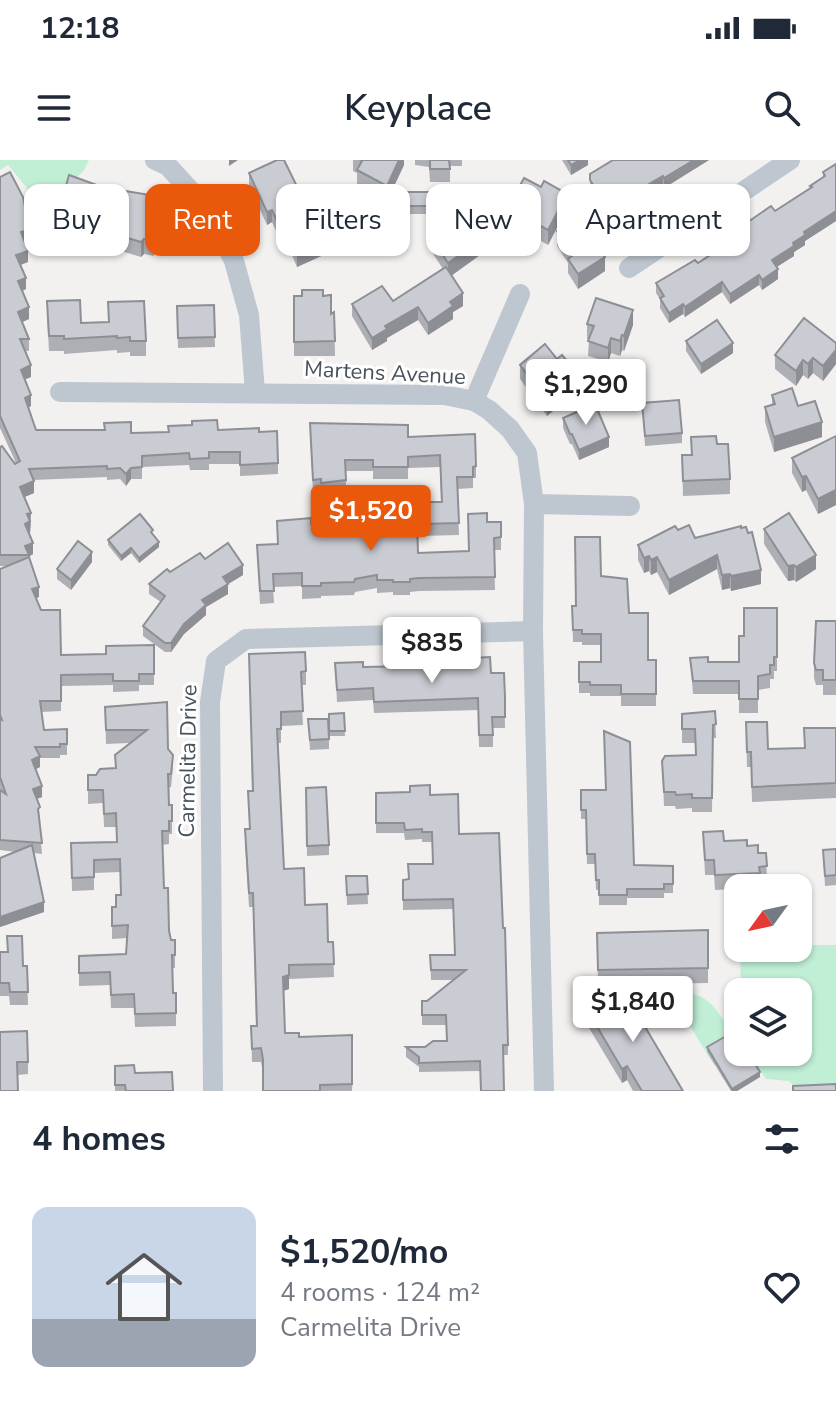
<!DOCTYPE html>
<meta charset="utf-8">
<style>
body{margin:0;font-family:"Nunito Sans",sans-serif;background:#f2f2f3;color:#1f2937;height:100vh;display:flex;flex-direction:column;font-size:30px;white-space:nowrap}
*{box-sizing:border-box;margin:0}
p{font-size:26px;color:#747a83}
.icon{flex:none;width:44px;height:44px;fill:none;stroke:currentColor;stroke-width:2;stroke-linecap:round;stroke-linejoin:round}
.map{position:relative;height:931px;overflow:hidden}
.side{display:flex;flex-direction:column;background:#fff;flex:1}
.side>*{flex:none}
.top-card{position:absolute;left:24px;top:24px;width:788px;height:72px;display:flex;gap:16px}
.needle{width:52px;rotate:237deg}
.tools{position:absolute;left:724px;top:714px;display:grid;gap:16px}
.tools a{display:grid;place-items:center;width:88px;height:88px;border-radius:16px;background:#fff;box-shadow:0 2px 6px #0004;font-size:40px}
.price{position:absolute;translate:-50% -68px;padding:0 18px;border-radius:8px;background:#fff;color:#222;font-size:26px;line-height:52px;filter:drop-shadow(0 2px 4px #0008)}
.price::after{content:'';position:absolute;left:50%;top:48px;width:24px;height:18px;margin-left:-12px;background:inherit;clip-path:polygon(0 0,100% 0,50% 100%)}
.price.current{background:#ea580c;color:#fff}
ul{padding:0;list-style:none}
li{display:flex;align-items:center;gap:24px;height:200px;padding:0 32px}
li+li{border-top:2px solid #e0e1e3}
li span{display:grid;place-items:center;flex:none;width:224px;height:160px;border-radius:16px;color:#555}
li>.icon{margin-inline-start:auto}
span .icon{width:96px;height:96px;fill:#fffc;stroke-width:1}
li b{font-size:34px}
h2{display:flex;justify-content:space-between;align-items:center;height:96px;padding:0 32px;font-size:34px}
.tag{padding:0 28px;border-radius:16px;background:#fff;box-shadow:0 2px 6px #0004;font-size:28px;line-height:72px}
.tag.current{background:#ea580c;color:#fff}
.status{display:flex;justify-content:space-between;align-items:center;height:56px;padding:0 40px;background:#fff;direction:ltr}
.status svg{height:22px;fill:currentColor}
header{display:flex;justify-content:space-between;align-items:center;height:104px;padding:0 32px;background:#fff;font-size:36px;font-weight:600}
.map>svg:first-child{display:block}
.green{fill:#c0efd5}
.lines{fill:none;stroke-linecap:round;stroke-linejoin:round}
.minor{stroke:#bec7cf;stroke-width:20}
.wall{fill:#aeafb5}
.shaded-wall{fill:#8d8f94}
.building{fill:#caccd3;stroke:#8d8f94;stroke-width:2}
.labels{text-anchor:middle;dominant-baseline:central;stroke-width:6;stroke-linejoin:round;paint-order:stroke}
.street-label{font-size:22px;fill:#48525d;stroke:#fff}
</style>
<div class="status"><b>12:18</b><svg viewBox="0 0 49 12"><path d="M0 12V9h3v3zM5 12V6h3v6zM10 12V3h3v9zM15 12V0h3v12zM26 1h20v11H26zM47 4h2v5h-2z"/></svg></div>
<header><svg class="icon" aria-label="menu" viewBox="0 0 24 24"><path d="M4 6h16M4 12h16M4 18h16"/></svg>Keyplace<svg class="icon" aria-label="search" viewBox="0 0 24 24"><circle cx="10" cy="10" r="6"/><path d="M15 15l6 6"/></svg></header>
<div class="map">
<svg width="836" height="931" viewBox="0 0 836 931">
<rect width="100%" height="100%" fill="#f3f0f0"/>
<g class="green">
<polygon points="0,0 89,0 84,10 45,50 8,5 0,10"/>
<polygon points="798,785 836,785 836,931 796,928 789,921 766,919 748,892 798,892 798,832 741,832 740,794 746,788 798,788"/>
<path d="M688 833C715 836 724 863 737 884L735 892 714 905 674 840Z"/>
</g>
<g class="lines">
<g class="minor">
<polyline points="155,0 168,6 209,51 234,101 249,155 255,232"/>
<polyline points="629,108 790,0"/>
<polyline points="60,232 444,235 474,241 489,250 510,269 527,293 534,344 533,471 544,931"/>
<polyline points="474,241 520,134"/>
<polyline points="534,344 630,346"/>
<polyline points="213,931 210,542 216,501 246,479 533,471"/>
</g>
</g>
<g class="wall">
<polygon points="353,0 404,0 404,5 387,41 357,25 357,13 353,11"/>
<polygon points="415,0 462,0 462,6 450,6 450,22 430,22 429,7 415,5"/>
<polygon points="562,0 588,0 588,5 571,15"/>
<polygon points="613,0 709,0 664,28 663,26 608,58 590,30 590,14"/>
<polygon points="836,4 836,61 805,81 805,85 794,92 794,96 776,107 778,119 762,130 759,125 730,144 722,132 685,157 683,154 669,163 660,148 660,139 656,133 656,123 698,103 732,81 732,73 775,51 810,28 810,26 823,18 823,12"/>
<polygon points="249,13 309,51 330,92 297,107 291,93 287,95 272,62 267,65 249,26"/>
<polygon points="69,15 150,44 165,62 162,85 156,84 154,96 144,94 141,97 121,91 121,69 97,60 88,85 57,73 57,58"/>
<polygon points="0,17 30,81 25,82 28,102 21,105 26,129 22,131 29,159 22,162 29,179 29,191 25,191 31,217 25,219 31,246 28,248 36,270 131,273 218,270 259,272 278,303 278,314 240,316 240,304 209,304 209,310 190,310 189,305 142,307 142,319 131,319 126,326 120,319 107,320 107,317 33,320 34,333 24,337 31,364 30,373 29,373 33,394 29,397 39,437 36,438 61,495 106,494 154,485 154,525 139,525 139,531 113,532 113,525 61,526 61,551 41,552 44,570 67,569 67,595 60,595 60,598 40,598 40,607 36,609 42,637 37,639 40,658 39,659 42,694 34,693 44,752 0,767 0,698 16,692 0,690 0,630 1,631 0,628 0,409 7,406 0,406 0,287 16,303 0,268"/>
<polygon points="392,32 431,32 432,54 408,54 408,66 393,66"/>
<polygon points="508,47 567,48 548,85 508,62"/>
<polygon points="557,71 605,111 578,129 568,113 568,103 557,86"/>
<polygon points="430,75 487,90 451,116 463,146 453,152 453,159 428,175 418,160 387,178 387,181 372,190 352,156 352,144 393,141 443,109 430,89"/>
<polygon points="294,136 323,136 331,154 334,152 335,196 294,196"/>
<polygon points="108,142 146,181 146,196 130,196 130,192 117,193 117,190 64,194 64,191 49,191 47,156 81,163 109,162"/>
<polygon points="214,145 215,187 178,188 177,146"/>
<polygon points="587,164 633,165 624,191 622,190 620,196 611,193 608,202 588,196 589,179 587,179"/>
<polygon points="686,181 733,193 701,214 686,191"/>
<polygon points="836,183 836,204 823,221 813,213 808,219 803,215 796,226 775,209 775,195"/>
<polygon points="557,199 579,229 547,256 520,219 520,205"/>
<polygon points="772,235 798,246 822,277 774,292 765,262 765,247 772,245"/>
<polygon points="642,243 682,273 682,283 645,286"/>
<polygon points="563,258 609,287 579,300 572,284 570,284 563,268"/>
<polygon points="310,274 408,277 476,306 476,318 473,318 473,328 457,329 459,375 420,376 420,342 441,342 440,307 408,308 408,319 373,319 373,311 346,311 346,331 321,334 321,331 313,331"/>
<polygon points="836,276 836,345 818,354 806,330 802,332 792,313 792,298"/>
<polygon points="691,277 730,319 730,334 683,336 682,295 691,295"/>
<polygon points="277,361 311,364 372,367 418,393 468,391 487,362 501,362 501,390 494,390 495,430 419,431 410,432 410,435 393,435 393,432 377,433 377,428 355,432 354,435 321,436 321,438 302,439 302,426 273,427 274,443 260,444 257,385 278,384"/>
<polygon points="764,369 816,409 796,422 794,420 788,421 764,384"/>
<polygon points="678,370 695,378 761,424 731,431 730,428 722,430 717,409 669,435 657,412 651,415 649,411 644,413 638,400 638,385"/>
<polygon points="153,375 159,387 139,403 131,393 121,401 108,385 108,380"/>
<polygon points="205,399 243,415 228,424 228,434 206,447 206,455 184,474 171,492 165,492 143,476 143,466 161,442 149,434 149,424 170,412"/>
<polygon points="92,402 71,430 57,419 57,409"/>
<polygon points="601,416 629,453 648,500 656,500 656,546 621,546 621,536 590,536 590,533 579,533 579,502 601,502 601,485 582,485 582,482 573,482 572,446 576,446"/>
<polygon points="777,448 777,511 774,511 774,519 770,519 770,528 758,530 758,553 739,553 739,534 693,534 690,498 708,502 739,502 744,476"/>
<polygon points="836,461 836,535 823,535 823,525 816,525 814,518 814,503"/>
<polygon points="249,494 306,511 306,525 301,525 303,565 281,566 281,583 278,583 284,709 328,782 333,782 334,817 289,819 289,829 283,831 285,873 299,877 353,912 352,931 263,931 263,912 261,902 252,902 251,866 256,866 253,747 249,747 245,683 245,669 249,669 252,631"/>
<polygon points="335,503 363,507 504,513 505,568 493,568 493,587 479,587 478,550 374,553 373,540 337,542"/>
<polygon points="167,542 168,589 173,608 171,627 168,628 169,645 172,645 172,674 169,674 169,684 162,685 164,728 169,771 171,780 175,780 175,808 172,808 173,833 176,833 176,866 135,867 134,848 111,848 110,825 79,826 79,796 126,794 127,778 112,779 112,747 116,747 120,735 120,712 94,713 94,730 72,731 71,683 117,682 116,667 104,667 103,643 88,644 88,615 96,615 115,608 129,583 106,584 105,547"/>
<polygon points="715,551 716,578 713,578 712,652 692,652 692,648 676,649 675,646 664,646 662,601 695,595 695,583 682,583 682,554"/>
<polygon points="344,553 345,576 329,576 329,554"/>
<polygon points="308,559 329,579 329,589 310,590"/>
<polygon points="746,562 768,589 804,588 836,568 836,638 752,642 751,607 747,607"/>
<polygon points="306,628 329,685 329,695 307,696"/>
<polygon points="581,630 634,705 673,706 673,733 664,733 664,738 627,738 627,745 599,745 599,730 596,730 595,704 587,704 586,659 581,659"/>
<polygon points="376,633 430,635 459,674 508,885 508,895 504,895 480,911 419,912 419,907 406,897 406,887 425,887 447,881 446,865 422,865 422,841 427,841 454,820 431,820 430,795 455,795 453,749 403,750 403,720 408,719 432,704 432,682 422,682 422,679 405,680 404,673 376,673"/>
<polygon points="703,672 724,681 747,686 758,693 766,693 767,721 760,721 760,728 715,730 714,715 705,715"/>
<polygon points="836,689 836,725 825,726 823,690"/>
<polygon points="346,716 367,716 368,744 347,745"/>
<polygon points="708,770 708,823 598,825 597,773"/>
<polygon points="0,792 23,806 27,806 28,845 10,845 9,836 0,836"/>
<polygon points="589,853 683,931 633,931 627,920 622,923 589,868"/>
<polygon points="0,872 28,902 28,914 17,915"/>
<polygon points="707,887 760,917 737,931 731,931 707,892"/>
<polygon points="115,906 135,913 173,931 115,931"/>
</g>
<g class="shaded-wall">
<polygon points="229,0 238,0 229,6"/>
<polygon points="399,0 404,0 404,5 387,41 387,26"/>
<polygon points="580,0 588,0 588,5 571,15 571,5"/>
<polygon points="694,0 709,0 664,28 664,18"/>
<polygon points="663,16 663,26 608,58 608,48"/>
<polygon points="567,34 567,48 548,85 548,70"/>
<polygon points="97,45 97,60 88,85 88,70"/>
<polygon points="165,47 165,62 162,85 162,71"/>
<polygon points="272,50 272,62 267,65 267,52"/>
<polygon points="836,51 836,61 805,81 805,85 794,92 794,96 772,110 772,100 804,72"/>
<polygon points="30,70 30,81 21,83 21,72"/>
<polygon points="487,76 487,90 448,118 448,103"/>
<polygon points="144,79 144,94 141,97 141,82"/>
<polygon points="291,80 291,93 287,95 287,82"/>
<polygon points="330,80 330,92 297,107 297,94"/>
<polygon points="28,91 28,102 16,106 16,95"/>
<polygon points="605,97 605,111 578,129 578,114"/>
<polygon points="778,109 778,119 762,130 762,120"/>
<polygon points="759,115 759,125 730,144 730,134"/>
<polygon points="26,118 26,129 18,133 18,121"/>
<polygon points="722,122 722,132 685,157 685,147"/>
<polygon points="463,133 463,146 453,152 453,159 428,175 428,163 450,142"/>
<polygon points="683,144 683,154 669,163 669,153"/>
<polygon points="29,147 29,159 18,164 18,152"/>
<polygon points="418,147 418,160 387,178 387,181 372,190 372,178 385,166"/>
<polygon points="633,150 633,165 624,191 624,176"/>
<polygon points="622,175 622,190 620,196 620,181"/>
<polygon points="611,178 611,193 608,202 608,188"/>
<polygon points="733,183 733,193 701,214 701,204"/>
<polygon points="836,190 836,204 823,221 823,206"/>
<polygon points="813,198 813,213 808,219 808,204"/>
<polygon points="803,200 803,215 796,226 796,211"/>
<polygon points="31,205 31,217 21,221 21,210"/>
<polygon points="579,215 579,229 547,256 547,241"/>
<polygon points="31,235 31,246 25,249 25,238"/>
<polygon points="822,262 822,277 774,292 774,277"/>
<polygon points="609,277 609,287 579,300 579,290"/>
<polygon points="131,308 131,319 126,326 126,314"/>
<polygon points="806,316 806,330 802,332 802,317"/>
<polygon points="34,321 34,333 20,339 20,327"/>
<polygon points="836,330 836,345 818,354 818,339"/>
<polygon points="31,353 30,373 25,375 25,364 27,354"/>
<polygon points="159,382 159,387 139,403 139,398"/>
<polygon points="33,383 33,394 29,396 25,386"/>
<polygon points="131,388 131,393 121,401 121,396"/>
<polygon points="92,392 92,402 71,430 71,420"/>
<polygon points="717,395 717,409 669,435 669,420"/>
<polygon points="816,395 816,409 796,422 796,407"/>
<polygon points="649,396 649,411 644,413 644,398"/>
<polygon points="657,397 657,412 651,415 651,400"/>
<polygon points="243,405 243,415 225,426 228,424 228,434 206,447 206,455 184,474 171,492 171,483 202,440 223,417"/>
<polygon points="794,405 794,420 788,421 788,406"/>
<polygon points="761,410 761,424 731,431 731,416"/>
<polygon points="730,414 730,428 722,430 722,415"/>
<polygon points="39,427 39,437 32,440 32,429"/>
<polygon points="40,596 40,607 32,611 32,600"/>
<polygon points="42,626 42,637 33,640 33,629"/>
<polygon points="44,742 44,752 0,767 0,757"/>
<polygon points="289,815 289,829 283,831 283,817"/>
<polygon points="627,906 627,920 622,923 622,909"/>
<polygon points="760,912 760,917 737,931 732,931 732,929"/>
</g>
<g class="building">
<polygon points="277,0 284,0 309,51 315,48 330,80 297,94 291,80 287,82 272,50 267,52 249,13"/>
<polygon points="360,0 399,0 387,26 357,10 362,1"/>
<polygon points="430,0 449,0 450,9 430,9"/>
<polygon points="568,0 580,0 571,5"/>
<polygon points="613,0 694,0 664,18 663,16 608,48 590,20 590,14"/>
<polygon points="836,4 836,51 804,72 805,75 793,83 794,86 772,100 778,109 762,120 759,115 730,134 722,122 685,147 683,144 669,153 660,138 664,136 656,123 695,100 698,103 733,80 732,73 771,46 775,51 812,27 810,26 825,16 823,12"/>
<polygon points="10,12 23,37 30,70 21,72 28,91 16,95 26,118 18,121 29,147 18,152 29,179 20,179 31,205 21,210 31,235 25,238 36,270 105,270 104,263 131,262 131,273 169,272 168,266 192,265 192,261 217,260 218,270 259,268 259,272 277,271 278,303 240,305 240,292 209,292 209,298 190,299 189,293 142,296 142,307 131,308 126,314 120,308 107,309 107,306 29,309 34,321 20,327 31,353 27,354 30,361 25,364 33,383 25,386 29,395 0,395 0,287 2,286 15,304 20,301 0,256 0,17"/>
<polygon points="69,15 124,35 125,31 150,35 148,44 165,47 162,71 156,70 154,81 144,79 141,82 121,76 121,54 97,45 88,70 57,58"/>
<polygon points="524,18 541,27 544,21 567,34 548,70 508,47"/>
<polygon points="392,32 431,32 432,46 408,46 408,57 393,58"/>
<polygon points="471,50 487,76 448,103 430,75 459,54 460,57"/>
<polygon points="580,56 605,97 578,114 568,99 573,95 557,71"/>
<polygon points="446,107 463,133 450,142 453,146 428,163 418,147 385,166 387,169 372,178 352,144 382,126 393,141"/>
<polygon points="302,130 323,130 323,136 331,135 331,154 334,152 335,181 294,182 294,136 302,136"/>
<polygon points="596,138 633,150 624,176 622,175 620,181 611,178 608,188 588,181 594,166 587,164"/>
<polygon points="80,140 81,163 109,162 108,142 144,141 146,181 130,181 130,177 117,178 117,176 64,179 64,176 49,176 47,141"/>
<polygon points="214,145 215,177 178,178 177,146"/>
<polygon points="804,158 836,183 836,190 823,206 813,198 808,204 803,200 796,211 775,195"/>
<polygon points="717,160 733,183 701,204 686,181"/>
<polygon points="545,184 557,199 562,195 579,215 547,241 520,205"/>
<polygon points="792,228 798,246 815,241 822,262 774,277 765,247 775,244 772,235"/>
<polygon points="679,240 682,273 645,276 642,243"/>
<polygon points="595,244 609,277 579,290 572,274 570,274 563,258"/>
<polygon points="310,263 408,265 408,277 475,274 476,306 473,307 473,317 457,317 459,363 420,364 420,342 442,342 440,295 408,297 408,307 373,307 373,300 345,300 346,320 321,323 321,319 313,320"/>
<polygon points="716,276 717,284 728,284 730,319 683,321 682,295 692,295 691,277"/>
<polygon points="836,276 836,330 818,339 806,316 802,317 792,298"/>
<polygon points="487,353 487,362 501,362 501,377 494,378 495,417 419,418 410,419 410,422 393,422 393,420 377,420 377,415 355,419 354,422 321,423 321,426 302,426 302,413 273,414 274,431 260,431 257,385 278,384 277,361 311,358 311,364 347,363 346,359 372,354 372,367 401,367 401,363 417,362 418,393 469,391 468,354"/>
<polygon points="789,353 816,395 796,407 794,405 788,406 764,369"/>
<polygon points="140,354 153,370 151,372 159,382 139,398 131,388 121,396 108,380"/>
<polygon points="689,365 695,378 741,366 741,368 746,367 748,373 752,372 761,410 731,416 730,414 722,415 717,395 669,420 657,397 651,400 649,396 644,398 638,385 675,366 678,370"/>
<polygon points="575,377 600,377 601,416 627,419 629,453 648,453 648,500 656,500 656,534 621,534 621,525 590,525 590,522 579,522 579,502 601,502 601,474 582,474 582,470 573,470 572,446 576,446"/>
<polygon points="78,381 92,392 71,420 57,409"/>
<polygon points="228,383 243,405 223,417 228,424 202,440 206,445 184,464 171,483 165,483 143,466 165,436 149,424 167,409 170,412 200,393 205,399"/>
<polygon points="29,397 39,427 32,429 41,450 60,450 61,495 106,494 106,486 154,485 154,514 139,514 139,521 113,521 113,514 61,515 61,541 40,541 44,570 67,569 67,584 60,584 60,587 35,587 40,596 32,600 42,626 33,629 40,647 38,649 42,683 0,680 0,630 6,634 0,617 0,559 2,560 0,555 0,409"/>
<polygon points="744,448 777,448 777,497 774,497 774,505 770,505 770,514 758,516 758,539 739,539 739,521 693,521 690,498 708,497 708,502 739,502 739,476 744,476"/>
<polygon points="816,461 836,461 836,520 823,520 823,510 816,510 814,503"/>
<polygon points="305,492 306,511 301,512 303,551 281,552 281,569 277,569 284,709 304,708 305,745 327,744 328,782 333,782 334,804 289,805 289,815 283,817 285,873 299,873 299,877 352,875 352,924 320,925 320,931 263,931 263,899 261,888 252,889 251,866 257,866 253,733 249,733 245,669 250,669 248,631 253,631 249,494"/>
<polygon points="490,497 491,513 504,513 505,537 505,557 492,557 493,575 479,575 478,538 374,542 373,528 337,530 335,503 363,502 363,507 416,506 472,503 472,498"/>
<polygon points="167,542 168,589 173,595 171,614 168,614 169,645 172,645 172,661 169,661 169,671 162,671 164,728 168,728 169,771 171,780 175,780 175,795 172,795 173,833 176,833 176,853 135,854 134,834 111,835 110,812 79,813 79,796 126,794 128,765 112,766 112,747 116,747 116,735 121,735 120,699 94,700 94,717 72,718 71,683 117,682 116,653 104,654 103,630 88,630 88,615 96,615 100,609 116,608 115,595 147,570 106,570 105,547"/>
<polygon points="715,551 716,564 713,565 712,638 692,638 692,634 676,635 675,632 664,632 662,601 665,596 696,595 695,569 682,569 682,554"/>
<polygon points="344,553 345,571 329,571 329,554"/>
<polygon points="308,559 328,559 329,579 310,580"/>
<polygon points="746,562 767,562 768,589 805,588 804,568 836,568 836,623 752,627 751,592 747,592"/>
<polygon points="604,571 630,582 634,705 673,706 673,724 664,724 664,729 627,729 627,735 599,735 599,720 596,720 595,694 587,694 586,650 581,650 581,630 606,630"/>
<polygon points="430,625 430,635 458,634 459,674 499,673 503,768 505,768 508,885 503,885 504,931 481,931 480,901 419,903 419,897 406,887 425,887 433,881 447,881 446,855 422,855 422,841 427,841 466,810 431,810 430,795 455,795 453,739 403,740 403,720 409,719 408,704 433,704 432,672 422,672 422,669 405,670 404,663 376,663 376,633 410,632 410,626"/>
<polygon points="326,627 329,685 307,686 306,628"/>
<polygon points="723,671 724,681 747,680 747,686 758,685 758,693 766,693 767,706 759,707 760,713 715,715 714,700 705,700 703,672"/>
<polygon points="32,685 44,742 0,757 0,698"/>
<polygon points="836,689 836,715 825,716 823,690"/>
<polygon points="346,716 367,716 368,734 347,735"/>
<polygon points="708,770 708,808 598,810 597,773"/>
<polygon points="7,776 22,776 23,806 27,806 28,832 10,832 9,823 0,823 0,792 8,792"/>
<polygon points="622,828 683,931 642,931 627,906 622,909 589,853"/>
<polygon points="27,871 28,902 17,902 18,931 0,931 0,872"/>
<polygon points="735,871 738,876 738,892 748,892 760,912 732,929 707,887"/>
<polygon points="134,905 135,913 172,912 173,931 126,931 125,925 115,925 115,906"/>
<polygon points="836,924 836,931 793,931 793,926"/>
</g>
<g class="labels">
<g class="street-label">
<text transform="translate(385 213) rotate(3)">Martens Avenue</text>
<text transform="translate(188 601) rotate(-89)">Carmelita Drive</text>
</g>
</g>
</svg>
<div class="tools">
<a><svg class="needle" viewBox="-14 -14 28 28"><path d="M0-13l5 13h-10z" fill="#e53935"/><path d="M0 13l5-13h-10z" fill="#747a83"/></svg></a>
<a><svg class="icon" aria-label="layers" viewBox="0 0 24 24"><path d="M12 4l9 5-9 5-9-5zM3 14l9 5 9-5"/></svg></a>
</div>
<b class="price" style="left:586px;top:267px">$1,290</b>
<b class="price current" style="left:371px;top:393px">$1,520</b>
<b class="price" style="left:432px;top:525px">$835</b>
<b class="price" style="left:633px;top:884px">$1,840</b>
<div class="top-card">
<a class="tag">Buy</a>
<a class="tag current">Rent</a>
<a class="tag">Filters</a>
<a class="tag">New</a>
<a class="tag">Apartment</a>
</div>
</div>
<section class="side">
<h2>4 homes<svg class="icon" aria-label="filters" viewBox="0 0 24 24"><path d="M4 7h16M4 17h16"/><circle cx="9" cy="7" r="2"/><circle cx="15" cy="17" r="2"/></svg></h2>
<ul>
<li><span style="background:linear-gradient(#c9d6e8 70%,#9aa5b1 0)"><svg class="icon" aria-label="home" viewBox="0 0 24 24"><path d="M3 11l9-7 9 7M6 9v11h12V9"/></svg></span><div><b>$1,520/mo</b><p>4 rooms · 124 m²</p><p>Carmelita Drive</p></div><svg class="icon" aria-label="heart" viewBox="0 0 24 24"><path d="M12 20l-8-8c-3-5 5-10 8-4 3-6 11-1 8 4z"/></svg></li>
</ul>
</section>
